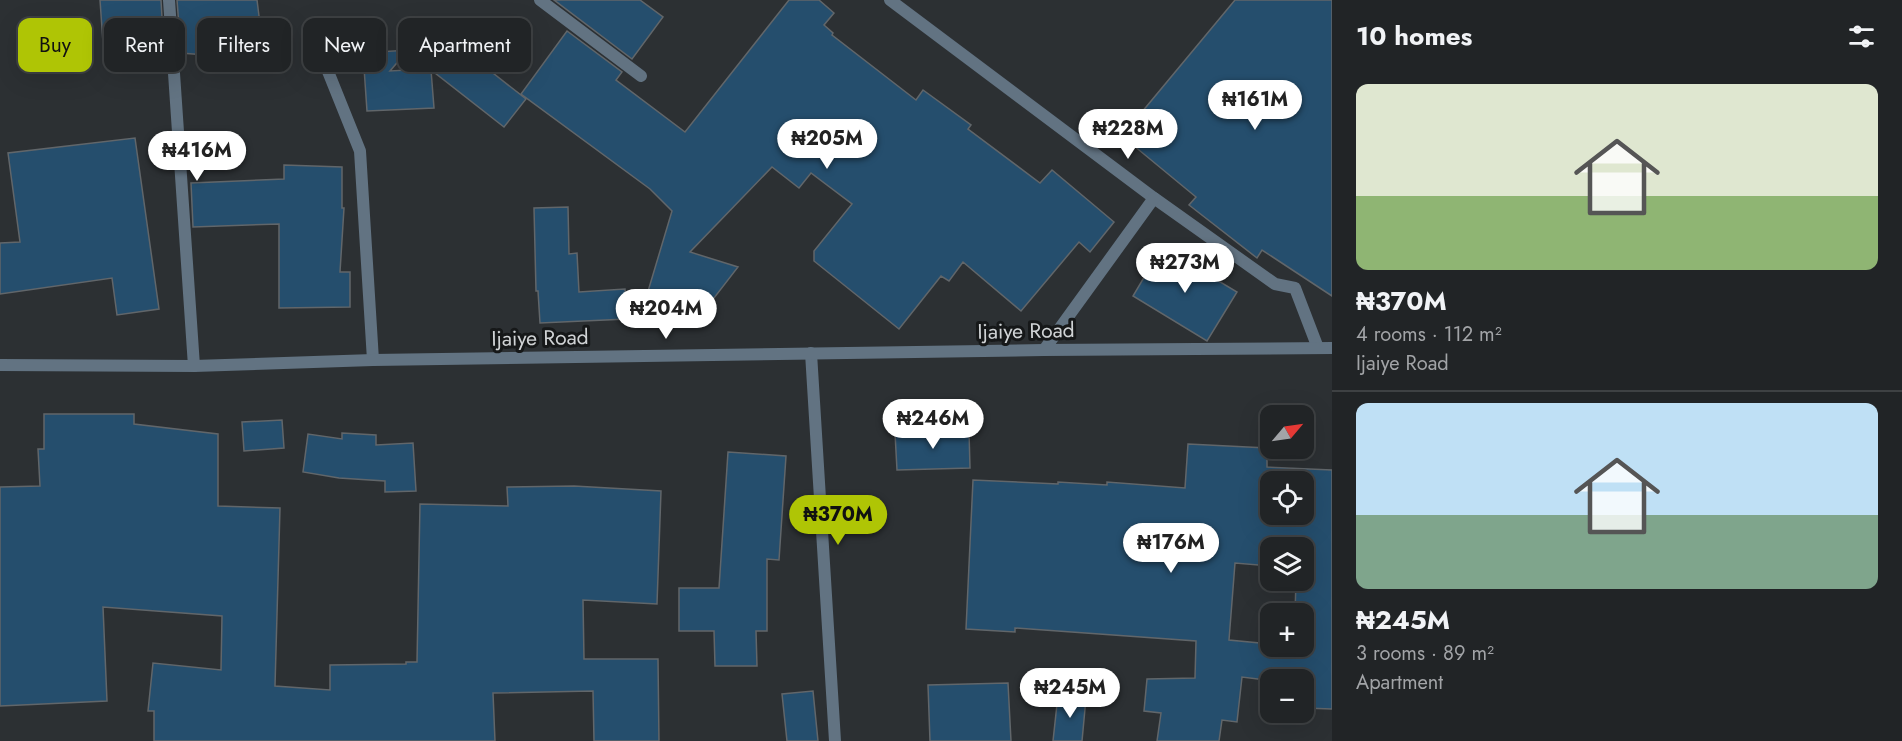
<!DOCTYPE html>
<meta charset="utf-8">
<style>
body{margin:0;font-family:Jost,sans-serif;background:#2d3032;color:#f1f3f6;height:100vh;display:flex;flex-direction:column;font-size:22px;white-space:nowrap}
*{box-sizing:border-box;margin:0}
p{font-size:20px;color:#a2a4a7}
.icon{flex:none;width:33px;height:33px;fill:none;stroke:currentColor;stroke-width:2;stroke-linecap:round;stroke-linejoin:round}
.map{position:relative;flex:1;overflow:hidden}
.details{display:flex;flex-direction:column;background:#212426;width:570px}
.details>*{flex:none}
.guide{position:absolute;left:18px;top:18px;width:570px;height:54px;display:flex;gap:12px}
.needle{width:39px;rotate:61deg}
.fabs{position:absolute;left:1260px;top:405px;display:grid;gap:12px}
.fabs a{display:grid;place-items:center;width:54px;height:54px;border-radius:12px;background:#212426;box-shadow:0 6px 24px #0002,0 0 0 2px #3e4143;font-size:30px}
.price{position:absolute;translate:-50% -51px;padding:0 14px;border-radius:21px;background:#fff;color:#222;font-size:20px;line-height:39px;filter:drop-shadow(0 2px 3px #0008)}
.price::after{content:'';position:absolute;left:50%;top:36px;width:18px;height:14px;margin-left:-9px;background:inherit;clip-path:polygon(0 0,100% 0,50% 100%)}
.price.current{background:#afc505;color:#111}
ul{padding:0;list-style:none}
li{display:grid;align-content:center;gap:12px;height:318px;padding:0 24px}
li+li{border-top:2px solid #3e4143}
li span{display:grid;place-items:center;height:186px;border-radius:12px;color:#555}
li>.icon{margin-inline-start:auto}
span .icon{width:108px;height:108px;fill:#fffc;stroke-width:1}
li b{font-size:26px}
h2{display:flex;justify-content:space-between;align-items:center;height:72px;padding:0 24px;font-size:26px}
.tag{padding:0 21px;border-radius:12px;background:#212426;box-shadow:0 6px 24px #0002,0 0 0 2px #3e4143;font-size:21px;line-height:54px}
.tag.current{background:#afc505;color:#111}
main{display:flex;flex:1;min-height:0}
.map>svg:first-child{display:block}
.building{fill:#254e6d;stroke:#61666a;stroke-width:1.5;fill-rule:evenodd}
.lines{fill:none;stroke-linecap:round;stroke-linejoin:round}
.lane{stroke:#627382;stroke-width:12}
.street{stroke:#627382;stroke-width:12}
.labels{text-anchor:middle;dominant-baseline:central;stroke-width:6;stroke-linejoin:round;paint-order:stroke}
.street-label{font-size:21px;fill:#d0d3d5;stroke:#161819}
</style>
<main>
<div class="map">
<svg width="1332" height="741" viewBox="0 0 1332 741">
<rect width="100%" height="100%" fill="#2c3033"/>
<g class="building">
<polygon points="100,0 161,0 164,53 104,57"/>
<polygon points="177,0 257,0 259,16 256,59 181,53"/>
<polygon points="554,0 640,0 663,17 632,59"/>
<polygon points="789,0 819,0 834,13 824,25 833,33 832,35 916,100 923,90 971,125 968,129 1040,183 1052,170 1114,222 1090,252 1079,242 1021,311 963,262 949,281 941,276 899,329 814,261 814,251 852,204 811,173 799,188 772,167 690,252 738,267 704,311 650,294 646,298 672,211 650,189 521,94 567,31 622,72 616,80 685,132"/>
<polygon points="1235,0 1332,0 1332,296 1262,250 1257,258 1189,205 1196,197 1122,136"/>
<polygon points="408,50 390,71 484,66 526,99 504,127 431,70 434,108 367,111 363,53"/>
<polygon points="135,138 159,309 117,315 112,278 0,294 0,243 20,242 8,153"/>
<polygon points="284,165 342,167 342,208 344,208 340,272 350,272 350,307 279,308 279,224 193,227 191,183 284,179"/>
<polygon points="568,207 569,254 577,253 579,292 625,289 627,319 540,323 538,291 536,291 534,208"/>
<polygon points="1162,247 1237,292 1207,341 1133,296"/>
<polygon points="44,414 134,414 134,424 218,434 218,506 280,508 275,686 330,690 330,665 406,664 406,662 417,662 420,504 508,506 507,487 574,486 661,491 657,604 583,600 584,659 658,659 659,741 594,741 593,691 493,693 495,741 154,741 154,711 148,711 153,663 221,670 222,616 103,607 107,701 0,706 0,487 40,486 38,449 44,449"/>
<polygon points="282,420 284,448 244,451 242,422"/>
<polygon points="969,431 970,468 897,470 895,433"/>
<polygon points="342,433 376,435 376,445 413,443 416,491 385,492 385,481 339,478 303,472 308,434 342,439"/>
<path d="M1188 444 1267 448V467L1332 470V709L1304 708V680H1266L1242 677 1237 722 1222 720 1219 741H1157L1161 713 1144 711 1147 679 1195 678 1196 641 1015 628V632L966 629 973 480 1058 484V482L1107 485V482L1185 488ZM1270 482H1304V514H1270ZM1270 548H1304V580H1296L1295 614H1304V646H1270V644L1229 640 1235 563 1270 566Z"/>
<polygon points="728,452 786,456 779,560 767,559 767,631 756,631 757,666 715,666 714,631 679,631 679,588 719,588"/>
<polygon points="1008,683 1011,741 930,741 928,685"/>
<polygon points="813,691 818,741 787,741 782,694"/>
<polygon points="1058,695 1086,698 1082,741 1053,741"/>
</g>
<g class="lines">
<polyline class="lane" points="319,49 360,151 373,360"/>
<g class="street">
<polyline points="169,0 194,366"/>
<polyline points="540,0 641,76"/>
<polyline points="890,0 1154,198 1275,284 1295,288 1318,348"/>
<polyline points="1044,350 1154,198"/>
<polyline points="811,353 835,741"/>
<polyline points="0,365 194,366 373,360 1044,350 1332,348"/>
</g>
</g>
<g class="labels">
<g class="street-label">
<text transform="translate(1026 331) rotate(-1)">Ijaiye Road</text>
<text transform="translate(540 338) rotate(-1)">Ijaiye Road</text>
</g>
</g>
</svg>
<div class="fabs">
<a><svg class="needle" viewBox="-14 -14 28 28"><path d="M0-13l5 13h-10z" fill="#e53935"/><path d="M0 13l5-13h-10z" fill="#a2a4a7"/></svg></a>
<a><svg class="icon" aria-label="locate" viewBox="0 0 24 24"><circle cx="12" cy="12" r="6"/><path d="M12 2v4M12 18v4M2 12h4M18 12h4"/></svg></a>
<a><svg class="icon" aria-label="layers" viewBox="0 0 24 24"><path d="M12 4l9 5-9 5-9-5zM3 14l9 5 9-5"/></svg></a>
<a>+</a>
<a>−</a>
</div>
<b class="price" style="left:1255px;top:131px">₦161M</b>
<b class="price" style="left:1128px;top:160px">₦228M</b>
<b class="price" style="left:827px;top:170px">₦205M</b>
<b class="price" style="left:197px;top:182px">₦416M</b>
<b class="price" style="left:1185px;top:294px">₦273M</b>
<b class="price" style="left:666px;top:340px">₦204M</b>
<b class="price" style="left:933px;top:450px">₦246M</b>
<b class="price current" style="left:838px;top:546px">₦370M</b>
<b class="price" style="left:1171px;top:574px">₦176M</b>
<b class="price" style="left:1070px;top:719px">₦245M</b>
<div class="guide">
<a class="tag current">Buy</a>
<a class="tag">Rent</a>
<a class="tag">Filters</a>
<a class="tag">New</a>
<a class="tag">Apartment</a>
</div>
</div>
<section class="details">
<h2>10 homes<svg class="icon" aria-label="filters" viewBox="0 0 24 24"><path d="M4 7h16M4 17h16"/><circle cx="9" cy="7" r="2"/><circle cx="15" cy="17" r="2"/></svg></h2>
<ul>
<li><span style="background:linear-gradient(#dfe7d0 60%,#8fb573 0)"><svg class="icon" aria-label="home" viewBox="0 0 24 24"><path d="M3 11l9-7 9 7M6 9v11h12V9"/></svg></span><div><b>₦370M</b><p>4 rooms · 112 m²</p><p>Ijaiye Road</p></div></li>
<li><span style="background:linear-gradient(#bfe0f5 60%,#7fa58c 0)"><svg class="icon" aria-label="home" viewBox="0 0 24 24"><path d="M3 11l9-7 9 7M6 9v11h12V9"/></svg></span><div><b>₦245M</b><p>3 rooms · 89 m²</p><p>Apartment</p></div></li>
</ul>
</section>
</main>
